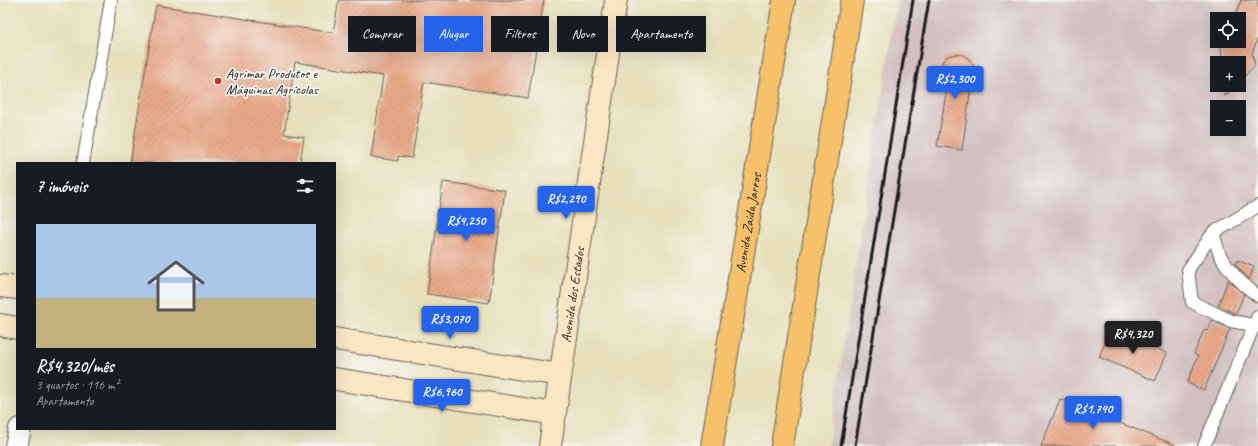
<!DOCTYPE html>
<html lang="pt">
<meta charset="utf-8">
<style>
body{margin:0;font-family:Caveat,sans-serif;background:#242831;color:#f1f3f6;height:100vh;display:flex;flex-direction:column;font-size:15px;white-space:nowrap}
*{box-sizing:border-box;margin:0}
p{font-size:13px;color:#9ea1a6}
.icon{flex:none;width:22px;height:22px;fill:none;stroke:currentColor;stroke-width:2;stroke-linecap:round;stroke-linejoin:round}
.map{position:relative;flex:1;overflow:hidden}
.details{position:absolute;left:16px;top:162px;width:320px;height:268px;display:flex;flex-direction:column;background:#171b24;border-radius:0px;box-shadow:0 4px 16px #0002}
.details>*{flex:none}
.banner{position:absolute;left:348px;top:16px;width:380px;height:36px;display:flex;gap:8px}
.tools{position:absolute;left:1210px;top:12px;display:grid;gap:8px}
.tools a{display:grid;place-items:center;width:36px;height:36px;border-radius:0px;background:#171b24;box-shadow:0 4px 16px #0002;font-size:20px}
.price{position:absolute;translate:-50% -34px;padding:0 9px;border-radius:4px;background:#2563eb;color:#fff;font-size:13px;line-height:26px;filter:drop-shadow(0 1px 2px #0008)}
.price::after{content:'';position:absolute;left:50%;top:24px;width:12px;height:9px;margin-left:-6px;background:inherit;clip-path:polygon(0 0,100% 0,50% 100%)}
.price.current{background:#222;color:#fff}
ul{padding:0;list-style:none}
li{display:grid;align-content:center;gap:8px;height:212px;padding:0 20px}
li span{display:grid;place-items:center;height:124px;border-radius:0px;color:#555}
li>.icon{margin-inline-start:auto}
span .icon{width:72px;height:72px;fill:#fffc;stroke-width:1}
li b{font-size:17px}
h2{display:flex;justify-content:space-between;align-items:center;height:48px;padding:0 20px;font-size:17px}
.chip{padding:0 14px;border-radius:0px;background:#171b24;box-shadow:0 4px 16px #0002;font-size:14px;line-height:36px}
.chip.current{background:#2563eb;color:#fff}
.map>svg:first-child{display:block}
.industrial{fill:#d2bfc0;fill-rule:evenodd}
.building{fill:url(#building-hatch)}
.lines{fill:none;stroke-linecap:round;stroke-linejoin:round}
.lane-casing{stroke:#636153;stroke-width:14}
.street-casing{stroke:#636153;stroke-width:24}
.secondary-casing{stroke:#636153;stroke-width:24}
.highway-casing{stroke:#636153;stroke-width:24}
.lane{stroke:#fff;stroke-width:12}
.street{stroke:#fff;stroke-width:22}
.secondary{stroke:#fbe6c4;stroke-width:22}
.highway{stroke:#f6c16b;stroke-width:22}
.rail{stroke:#1c1c1c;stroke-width:3}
.poi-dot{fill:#c8321e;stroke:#f6f6f2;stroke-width:1.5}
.labels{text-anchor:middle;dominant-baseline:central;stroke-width:3.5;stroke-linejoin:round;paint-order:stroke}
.poi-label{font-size:14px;fill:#1c1c1c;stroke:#f6f6f2;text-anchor:start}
.street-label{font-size:14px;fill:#1c1c1c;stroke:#f6f6f2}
</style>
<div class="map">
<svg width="1258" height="446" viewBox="0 0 1258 446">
<defs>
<pattern id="building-hatch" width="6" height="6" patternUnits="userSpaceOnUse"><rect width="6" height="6" fill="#e8a889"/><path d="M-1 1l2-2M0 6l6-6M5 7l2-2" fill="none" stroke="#c69076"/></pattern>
</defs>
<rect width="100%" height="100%" fill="#f6f6f2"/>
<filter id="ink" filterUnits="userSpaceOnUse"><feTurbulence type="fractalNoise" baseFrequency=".025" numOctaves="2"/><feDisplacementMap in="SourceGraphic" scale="8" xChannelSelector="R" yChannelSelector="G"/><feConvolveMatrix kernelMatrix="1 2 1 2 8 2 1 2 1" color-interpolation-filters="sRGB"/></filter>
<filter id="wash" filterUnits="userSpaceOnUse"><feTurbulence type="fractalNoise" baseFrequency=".012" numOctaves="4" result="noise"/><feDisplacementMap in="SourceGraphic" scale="16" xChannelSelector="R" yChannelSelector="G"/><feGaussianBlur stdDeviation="0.9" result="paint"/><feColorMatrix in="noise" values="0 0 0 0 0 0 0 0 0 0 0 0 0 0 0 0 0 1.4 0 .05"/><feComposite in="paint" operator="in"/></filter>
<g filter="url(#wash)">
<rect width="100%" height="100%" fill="#e7e0ba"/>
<path class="industrial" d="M897 0H1258V446H828ZM1217 19H1239V41H1217ZM1217 63H1239V85H1217ZM1217 107H1239V129H1217Z"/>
<g id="blocks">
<g class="building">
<polygon points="339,0 544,0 528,98 424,82 412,158 398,156 398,161 371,157 383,76 295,62 284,134 304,137 300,163 130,163 156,5 333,33"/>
<polygon points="1241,0 1258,0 1258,37 1252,54 1255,65 1239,82 1239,63 1222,63 1221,46 1226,41 1239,41 1239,19 1234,19"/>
<polygon points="957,54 963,55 969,59 973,65 973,72 962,150 937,146 947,87 940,72 940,66 945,58 951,55"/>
<polygon points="1224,85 1236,85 1225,96"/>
<polygon points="443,182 505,190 489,303 427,294"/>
<polygon points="1237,260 1254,267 1249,280 1235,264"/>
<polygon points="1228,280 1244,294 1236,314 1218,306"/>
<polygon points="1212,320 1230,329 1204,390 1187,383 1198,356 1194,354 1204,330 1208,331"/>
<polygon points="1111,330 1167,353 1155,381 1099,357"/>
<polygon points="1060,399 1175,445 1175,446 1041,446"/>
</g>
</g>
</g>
<g filter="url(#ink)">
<use href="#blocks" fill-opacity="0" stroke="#636153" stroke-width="1"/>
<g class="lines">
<defs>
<g id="lane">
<polyline points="83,163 111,0"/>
<polyline points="1258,206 1213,233 1188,270 1192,302 1231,321 1258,326"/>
<path d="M1213 233C1216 240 1217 250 1221 257 1230 273 1243 285 1258 296"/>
<polyline points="1204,446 1258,316"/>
</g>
<polyline id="street" points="16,446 20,429"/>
<g id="secondary">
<polyline points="0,286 17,288"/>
<polyline points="0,325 17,328"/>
<polyline points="335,339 560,375"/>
<polyline points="335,379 555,414"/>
<path id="s1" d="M550 446 616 0"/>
</g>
<g id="highway">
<path id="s2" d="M712 446 784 0"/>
<polyline points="782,446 852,0"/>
</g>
</defs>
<use href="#lane" class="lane-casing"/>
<use href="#street" class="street-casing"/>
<use href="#secondary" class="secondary-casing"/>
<use href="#highway" class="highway-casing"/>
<use href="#lane" class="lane"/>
<use href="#street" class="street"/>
<use href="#secondary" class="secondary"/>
<use href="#highway" class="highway"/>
<g class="rail">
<polyline points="841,446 913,0"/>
<polyline points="855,446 929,0"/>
</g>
</g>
</g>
<circle class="poi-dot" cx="218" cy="81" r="4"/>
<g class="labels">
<g class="poi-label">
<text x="226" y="73">Agrimar Produtos e<tspan x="226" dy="16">Máquinas Agrícolas</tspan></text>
</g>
<g class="street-label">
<text stroke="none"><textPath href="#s2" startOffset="226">Avenida Zaida Jarros</textPath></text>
<text stroke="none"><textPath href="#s1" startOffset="153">Avenida dos Estados</textPath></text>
</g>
</g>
</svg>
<div class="tools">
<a><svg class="icon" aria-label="locate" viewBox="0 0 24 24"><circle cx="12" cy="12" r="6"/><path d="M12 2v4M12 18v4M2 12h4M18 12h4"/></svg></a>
<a>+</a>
<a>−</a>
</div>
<b class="price" style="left:955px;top:100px">R$2,300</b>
<b class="price" style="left:566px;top:220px">R$2,290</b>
<b class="price" style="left:466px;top:242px">R$4,250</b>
<b class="price" style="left:450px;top:340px">R$3,070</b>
<b class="price current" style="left:1133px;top:355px">R$4,320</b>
<b class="price" style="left:442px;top:413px">R$6,960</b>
<b class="price" style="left:1093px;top:430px">R$1,740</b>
<div class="banner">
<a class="chip">Comprar</a>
<a class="chip current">Alugar</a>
<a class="chip">Filtros</a>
<a class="chip">Novo</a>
<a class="chip">Apartamento</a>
</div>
<section class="details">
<h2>7 imóveis<svg class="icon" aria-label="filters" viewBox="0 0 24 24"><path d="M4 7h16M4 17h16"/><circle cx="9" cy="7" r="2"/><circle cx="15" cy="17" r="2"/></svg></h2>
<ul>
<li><span style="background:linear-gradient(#a9c7e8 60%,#c2b280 0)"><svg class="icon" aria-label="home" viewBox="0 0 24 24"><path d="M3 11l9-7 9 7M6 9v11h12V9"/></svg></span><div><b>R$4,320/mês</b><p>3 quartos · 116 m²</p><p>Apartamento</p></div></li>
</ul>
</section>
</div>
